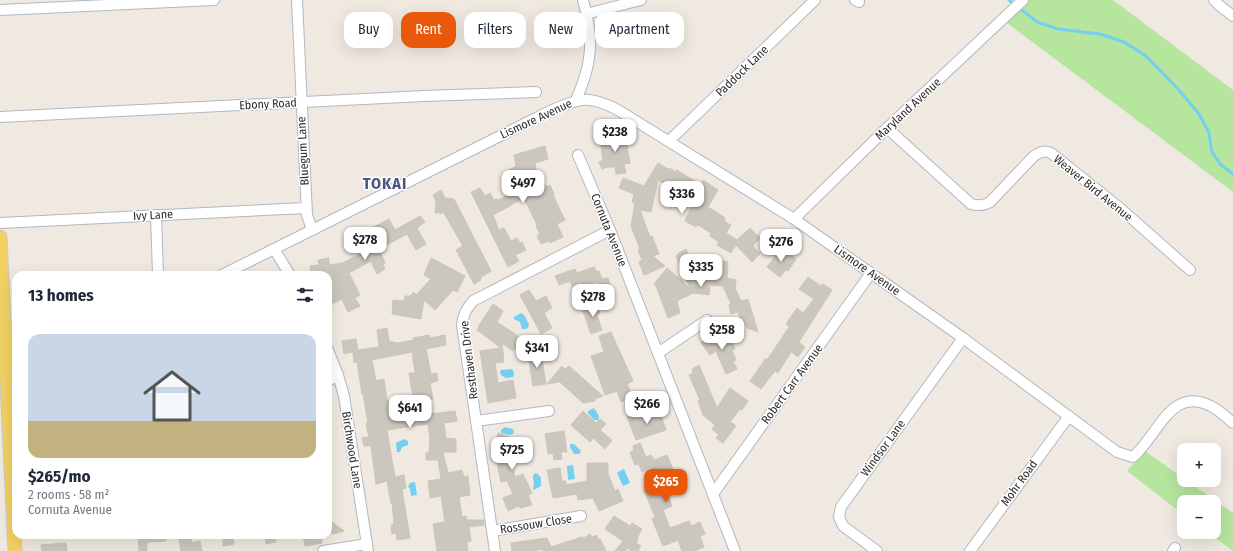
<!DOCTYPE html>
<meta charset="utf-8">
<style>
body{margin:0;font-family:"Fira Sans Condensed",sans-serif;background:#f2f2f3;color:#1f2937;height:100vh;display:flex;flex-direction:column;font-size:15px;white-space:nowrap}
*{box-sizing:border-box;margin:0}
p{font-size:13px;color:#747a83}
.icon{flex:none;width:22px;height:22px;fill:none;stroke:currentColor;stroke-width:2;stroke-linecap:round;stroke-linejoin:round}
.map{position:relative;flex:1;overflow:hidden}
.sheet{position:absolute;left:12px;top:271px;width:320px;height:268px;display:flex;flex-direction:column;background:#fff;border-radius:12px;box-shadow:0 4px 16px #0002}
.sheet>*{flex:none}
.guide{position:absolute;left:344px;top:12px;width:380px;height:36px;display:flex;gap:8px}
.fabs{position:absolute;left:1177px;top:443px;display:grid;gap:8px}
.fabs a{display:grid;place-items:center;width:44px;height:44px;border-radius:8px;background:#fff;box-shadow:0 4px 16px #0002;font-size:20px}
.price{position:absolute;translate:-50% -34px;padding:0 9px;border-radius:8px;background:#fff;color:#222;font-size:13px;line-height:26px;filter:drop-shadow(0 1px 2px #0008)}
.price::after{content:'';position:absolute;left:50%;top:24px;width:12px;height:9px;margin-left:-6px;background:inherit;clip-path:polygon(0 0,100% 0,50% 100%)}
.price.selected{background:#ea580c;color:#fff}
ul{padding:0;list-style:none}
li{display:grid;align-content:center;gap:8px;height:212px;padding:0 16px}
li+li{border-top:1px solid #e0e1e3}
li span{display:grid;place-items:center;height:124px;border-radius:12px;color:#555}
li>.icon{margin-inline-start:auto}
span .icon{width:72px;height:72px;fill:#fffc;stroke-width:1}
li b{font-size:17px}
h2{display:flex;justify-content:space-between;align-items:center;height:48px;padding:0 16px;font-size:17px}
.tag{padding:0 14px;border-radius:12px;background:#fff;box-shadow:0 4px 16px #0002;font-size:14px;line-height:36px}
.tag.selected{background:#ea580c;color:#fff}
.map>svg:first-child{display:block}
.green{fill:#b6e59e}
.water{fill:#75cff0}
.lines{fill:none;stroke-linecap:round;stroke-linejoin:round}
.stream{stroke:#75cff0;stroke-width:3}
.building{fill:#cbc7bf;stroke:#cbc5ba;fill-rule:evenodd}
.minor-casing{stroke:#b4b7c1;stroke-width:12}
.major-casing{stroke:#c9c9c9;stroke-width:15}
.minor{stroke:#fff;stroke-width:10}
.major{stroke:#f2d163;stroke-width:13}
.labels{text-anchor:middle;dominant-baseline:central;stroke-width:3;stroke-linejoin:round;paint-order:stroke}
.street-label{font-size:12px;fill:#2e2e2e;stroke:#fff}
.district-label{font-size:16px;font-weight:bold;letter-spacing:1px;fill:#4d5680;stroke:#fff}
</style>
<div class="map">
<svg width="1233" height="551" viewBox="0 0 1233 551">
<rect width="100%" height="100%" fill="#efe9e1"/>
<g class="green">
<polygon points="1023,0 1113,0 1233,90 1233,192 1003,20"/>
<polygon points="1145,451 1184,479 1184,480 1186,480 1233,513 1233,551 1207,532 1214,532 1214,502 1184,502 1184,515 1127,471"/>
</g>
<g class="water">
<polygon points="521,313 524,315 529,324 528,328 526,329 522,329 520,322 514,319 514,317"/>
<polygon points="512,369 513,370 514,375 513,377 506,378 501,375 500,372 501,370"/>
<polygon points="594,408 599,416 598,420 594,420 588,413 588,411"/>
<polygon points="505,427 513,429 514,433 510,435 501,433 501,430"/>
<polygon points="404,439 408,441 408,445 402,447 400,452 397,452 396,443"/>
<polygon points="570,444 574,444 580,450 581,452 579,454 574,454 570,447"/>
<polygon points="573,465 575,479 568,480 567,466"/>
<polygon points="624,469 630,483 623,486 617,473 618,472"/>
<polygon points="535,473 538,474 541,478 541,486 534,490 533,489 534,484 533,476"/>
<polygon points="415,482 417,495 411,496 410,489 408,486 410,483"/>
</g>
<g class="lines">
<polyline class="stream" points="1009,0 1037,22 1058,29 1100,34 1124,42 1146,56 1178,89 1199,114 1209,133 1212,152 1221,165 1233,174"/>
</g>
<g class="building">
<polygon points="618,135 618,137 625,136 630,163 624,164 626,173 616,174 615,167 607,167 602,169 599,162 603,160 600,138"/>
<polygon points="545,146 548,159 535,163 539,184 542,182 546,187 550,185 554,194 553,195 565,220 557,224 563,237 550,243 549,241 541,244 537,236 540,234 536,226 537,225 524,198 493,215 499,230 504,228 511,241 517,238 520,243 522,242 526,250 515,255 519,261 508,267 471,192 480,188 485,196 490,193 494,200 496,199 498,200 512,193 502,174 516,166 514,155"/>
<polygon points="658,163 668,169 669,168 676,172 677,170 701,185 703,180 718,190 708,207 724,217 725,222 731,225 726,233 737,240 750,228 760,238 753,246 760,254 752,262 736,245 731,253 717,245 719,242 710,236 711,233 698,225 696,227 685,221 693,202 658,180 651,212 640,210 650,237 652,236 659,254 653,256 665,266 644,275 639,262 642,260 638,250 640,249 631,226 635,203 632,202 634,194 619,188 623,178 644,186"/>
<polygon points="441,190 445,198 454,199 491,271 480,278 481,280 474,284 456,250 463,246 444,213 435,213 436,201 433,195"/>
<polygon points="420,216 425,222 417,228 426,244 416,250 407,234 379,249 385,263 383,265 385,269 377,274 371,261 349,273 360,295 355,298 360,306 348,312 342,299 330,305 328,300 328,275 311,275 310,266 319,265 318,260 329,258 329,265 342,263 370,249 368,245 374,241 368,230 389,219 395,230"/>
<polygon points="781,248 796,259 788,271 786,270 780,277 767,267"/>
<polygon points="686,249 693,265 698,263 701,270 715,273 717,260 728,262 727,278 736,280 735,288 741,301 748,299 758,332 747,328 745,323 742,325 738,312 731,314 729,305 731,304 723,286 710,285 709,295 694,293 680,299 677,302 680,313 668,318 656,286 654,284 667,268 690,288 676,256 679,253"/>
<polygon points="431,258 465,276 457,292 453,290 435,310 424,300 421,319 392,314 393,300 404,301 405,296 410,296 414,292 416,295 431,279 424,275"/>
<polygon points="594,267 597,272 599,271 602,279 608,278 611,288 601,292 597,282 574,290 570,281 559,285 555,276 575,269 577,273"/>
<polygon points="808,277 821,286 823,284 832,290 799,342 805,347 798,357 791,352 778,373 775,371 761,389 750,381 766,358 767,360 789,327 786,324 797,308 803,313 814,299 799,289"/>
<polygon points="529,290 536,301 546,296 552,308 544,313 552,328 541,334 520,295"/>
<polygon points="596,303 600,313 597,315 602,330 591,334 582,308"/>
<polygon points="493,304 503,311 497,322 521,338 513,351 502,343 504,362 495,363 498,383 513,380 516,398 488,403 480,351 501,348 477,330 479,327 478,327"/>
<path d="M387 328 389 341 397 343 414 340 413 338 429 335 430 338 445 335 446 345 426 349 431 374 437 373 438 381 430 383 433 399 428 400 430 414 455 411 457 421 444 423 446 438 456 439V452H443L448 473 462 470 464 477 468 476 470 495 459 497 462 517 466 516 467 520H484V525L469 527 471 541 467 542 468 551H437L433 524 445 522 441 496 430 498 428 481 441 479 438 460H426V453L429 452 430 438 428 424 387 430 395 477 404 475 406 488 402 489 410 538 397 540 396 533 392 534 391 525 394 524 392 503 391 504 387 481 376 484 371 446H364L362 438 369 437 366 424 368 423 363 394H362L357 362 354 363 353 352 344 354 342 341 356 339 358 350 379 347 377 330ZM412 352 415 373H409L413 398 387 401 384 379 376 381 372 360Z"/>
<polygon points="611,332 633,381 627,384 631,392 628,393 630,398 621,402 617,391 605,395 591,356 604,352 599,336"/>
<polygon points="728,333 735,349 732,350 736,360 733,361 737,369 726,374 716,351 710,355 701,343 709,337 711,341"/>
<polygon points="541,352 546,384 533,386 528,355"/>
<polygon points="699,365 717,408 730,388 748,401 742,410 740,409 730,422 736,426 723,443 716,438 719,435 712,429 715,425 703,415 698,401 700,400 689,375 693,373 692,369"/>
<polygon points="562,366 565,369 569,366 603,396 595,399 595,401 583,403 560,382 547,384"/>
<polygon points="659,410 666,430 636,440 627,417 634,415 636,419"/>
<polygon points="583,411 596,423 600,419 606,424 600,430 612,440 605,449 593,438 590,442 571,425"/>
<polygon points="564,431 567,452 561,452 562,459 554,460 553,453 548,454 545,434"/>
<polygon points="498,433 525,443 524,446 529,448 526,458 510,451 515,477 523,474 532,493 528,495 532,505 520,508 519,506 508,511 503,498 513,494 507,481 501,482 498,469 496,445 494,445"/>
<polygon points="640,443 646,457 651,455 654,460 667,455 673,469 676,479 663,484 672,506 663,510 670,528 689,521 691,526 700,522 705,534 700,536 704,547 694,551 682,551 678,540 663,546 652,519 655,517 644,490 658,485 651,467 642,472 639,464 635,465 630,452 634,451 633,446"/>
<polygon points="587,463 608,463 608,474 615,491 618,489 623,501 599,511 593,498 578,500 577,494 553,498 547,470 560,468 562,481 566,481 566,485 587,481"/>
<polygon points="614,516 630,526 632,523 642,529 637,538 638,539 636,543 641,546 638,551 632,551 627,548 626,551 615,551 623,541 605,529"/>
<polygon points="328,519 344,531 333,534 328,530"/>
<polygon points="590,534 592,537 596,535 599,540 600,539 606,551 543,551 542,549 545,549 529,551 512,551 511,543 547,538 551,547 582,537 584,538"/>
<polygon points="138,535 166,535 166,541 147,542 147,551 139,551"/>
<polygon points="178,535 191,535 192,543 200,541 202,551 181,551"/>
<polygon points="223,535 233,535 234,544 223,546"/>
<polygon points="265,535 275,535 276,542 266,544"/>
<polygon points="303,535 321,535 322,543 305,546"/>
<polygon points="66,543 67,551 42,551 41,545"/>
</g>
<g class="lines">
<defs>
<g id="minor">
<polyline points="297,0 307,215 312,230"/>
<polyline points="855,0 859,2"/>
<polyline points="1214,0 1220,6 1233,16"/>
<polyline points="0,10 214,0"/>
<polyline points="586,14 641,0"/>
<path d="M576 100C584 82 591 60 590 40 590 27 586 13 583 0"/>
<polyline points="0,117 424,96 536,92"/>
<path d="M887 128 971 204C978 206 983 206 990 202L1034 156C1040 152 1044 150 1051 153L1121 209 1190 270"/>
<polyline points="669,141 815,0"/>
<polyline points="578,155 610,230 735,551"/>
<polyline points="156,215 158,275"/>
<polyline points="794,219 887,128 1023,0"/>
<polyline points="0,223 306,208"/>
<polyline points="274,249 290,275"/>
<path d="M222 275 552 110C581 98 589 95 618 110L794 219 963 338 1117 452 1133 457C1159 435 1172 381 1216 409 1222 413 1227 418 1233 423"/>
<polyline points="328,350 338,375 344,396 368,551"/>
<polyline points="658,353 707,320"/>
<polyline points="6,361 16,361"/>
<polyline points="328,381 338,375"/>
<polyline points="476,421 549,411"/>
<polyline points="713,494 871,273"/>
<polyline points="492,531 581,516"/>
<polyline points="323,551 367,544"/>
<path d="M495 551 462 325C463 315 466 309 473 301L610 230"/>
<polyline points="877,551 843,526 839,517 841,507 963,338"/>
<polyline points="970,551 1069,416"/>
<polyline points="1173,551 1175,548"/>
</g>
<polyline id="major" points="0,237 15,551"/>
</defs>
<use href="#minor" class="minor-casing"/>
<use href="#major" class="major-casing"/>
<use href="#minor" class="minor"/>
<use href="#major" class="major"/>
</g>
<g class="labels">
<g class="street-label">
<text transform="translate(742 71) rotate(-44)">Paddock Lane</text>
<text transform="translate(268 104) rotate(-3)">Ebony Road</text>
<text transform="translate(908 109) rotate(-43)">Maryland Avenue</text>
<text transform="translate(536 119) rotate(-25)">Lismore Avenue</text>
<text transform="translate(303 151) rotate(-93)">Bluegum Lane</text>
<text transform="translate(1093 188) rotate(39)">Weaver Bird Avenue</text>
<text transform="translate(153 215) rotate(-3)">Ivy Lane</text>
<text transform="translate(609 230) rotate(68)">Cornuta Avenue</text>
<text transform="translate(867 270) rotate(35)">Lismore Avenue</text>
<text transform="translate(469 360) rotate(-97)">Resthaven Drive</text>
<text transform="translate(792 384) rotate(-54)">Robert Carr Avenue</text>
<text transform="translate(883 448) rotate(-54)">Windsor Lane</text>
<text transform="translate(352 450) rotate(81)">Birchwood Lane</text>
<text transform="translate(1019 483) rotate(-54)">Mohr Road</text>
<text transform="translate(536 524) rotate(-9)">Rossouw Close</text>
</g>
<g class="district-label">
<text x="385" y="183">TOKAI</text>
</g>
</g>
</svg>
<div class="fabs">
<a>+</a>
<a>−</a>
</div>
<b class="price" style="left:615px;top:153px">$238</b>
<b class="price" style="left:523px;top:204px">$497</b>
<b class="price" style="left:682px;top:215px">$336</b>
<b class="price" style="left:365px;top:261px">$278</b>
<b class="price" style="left:781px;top:263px">$276</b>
<b class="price" style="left:701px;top:288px">$335</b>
<b class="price" style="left:593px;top:318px">$278</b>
<b class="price" style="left:722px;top:351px">$258</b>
<b class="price" style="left:537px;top:369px">$341</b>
<b class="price" style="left:647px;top:425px">$266</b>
<b class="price" style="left:410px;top:429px">$641</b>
<b class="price" style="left:512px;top:471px">$725</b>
<b class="price selected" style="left:666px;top:503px">$265</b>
<div class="guide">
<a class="tag">Buy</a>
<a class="tag selected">Rent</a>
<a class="tag">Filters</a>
<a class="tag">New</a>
<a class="tag">Apartment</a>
</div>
<section class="sheet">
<h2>13 homes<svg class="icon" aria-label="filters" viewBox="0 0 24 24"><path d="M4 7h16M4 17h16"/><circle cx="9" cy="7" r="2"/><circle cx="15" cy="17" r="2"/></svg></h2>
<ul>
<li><span style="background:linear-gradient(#c9d6e8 70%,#c2b280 0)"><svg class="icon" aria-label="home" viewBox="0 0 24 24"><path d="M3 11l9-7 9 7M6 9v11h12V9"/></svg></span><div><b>$265/mo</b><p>2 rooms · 58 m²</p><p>Cornuta Avenue</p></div></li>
</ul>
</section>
</div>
